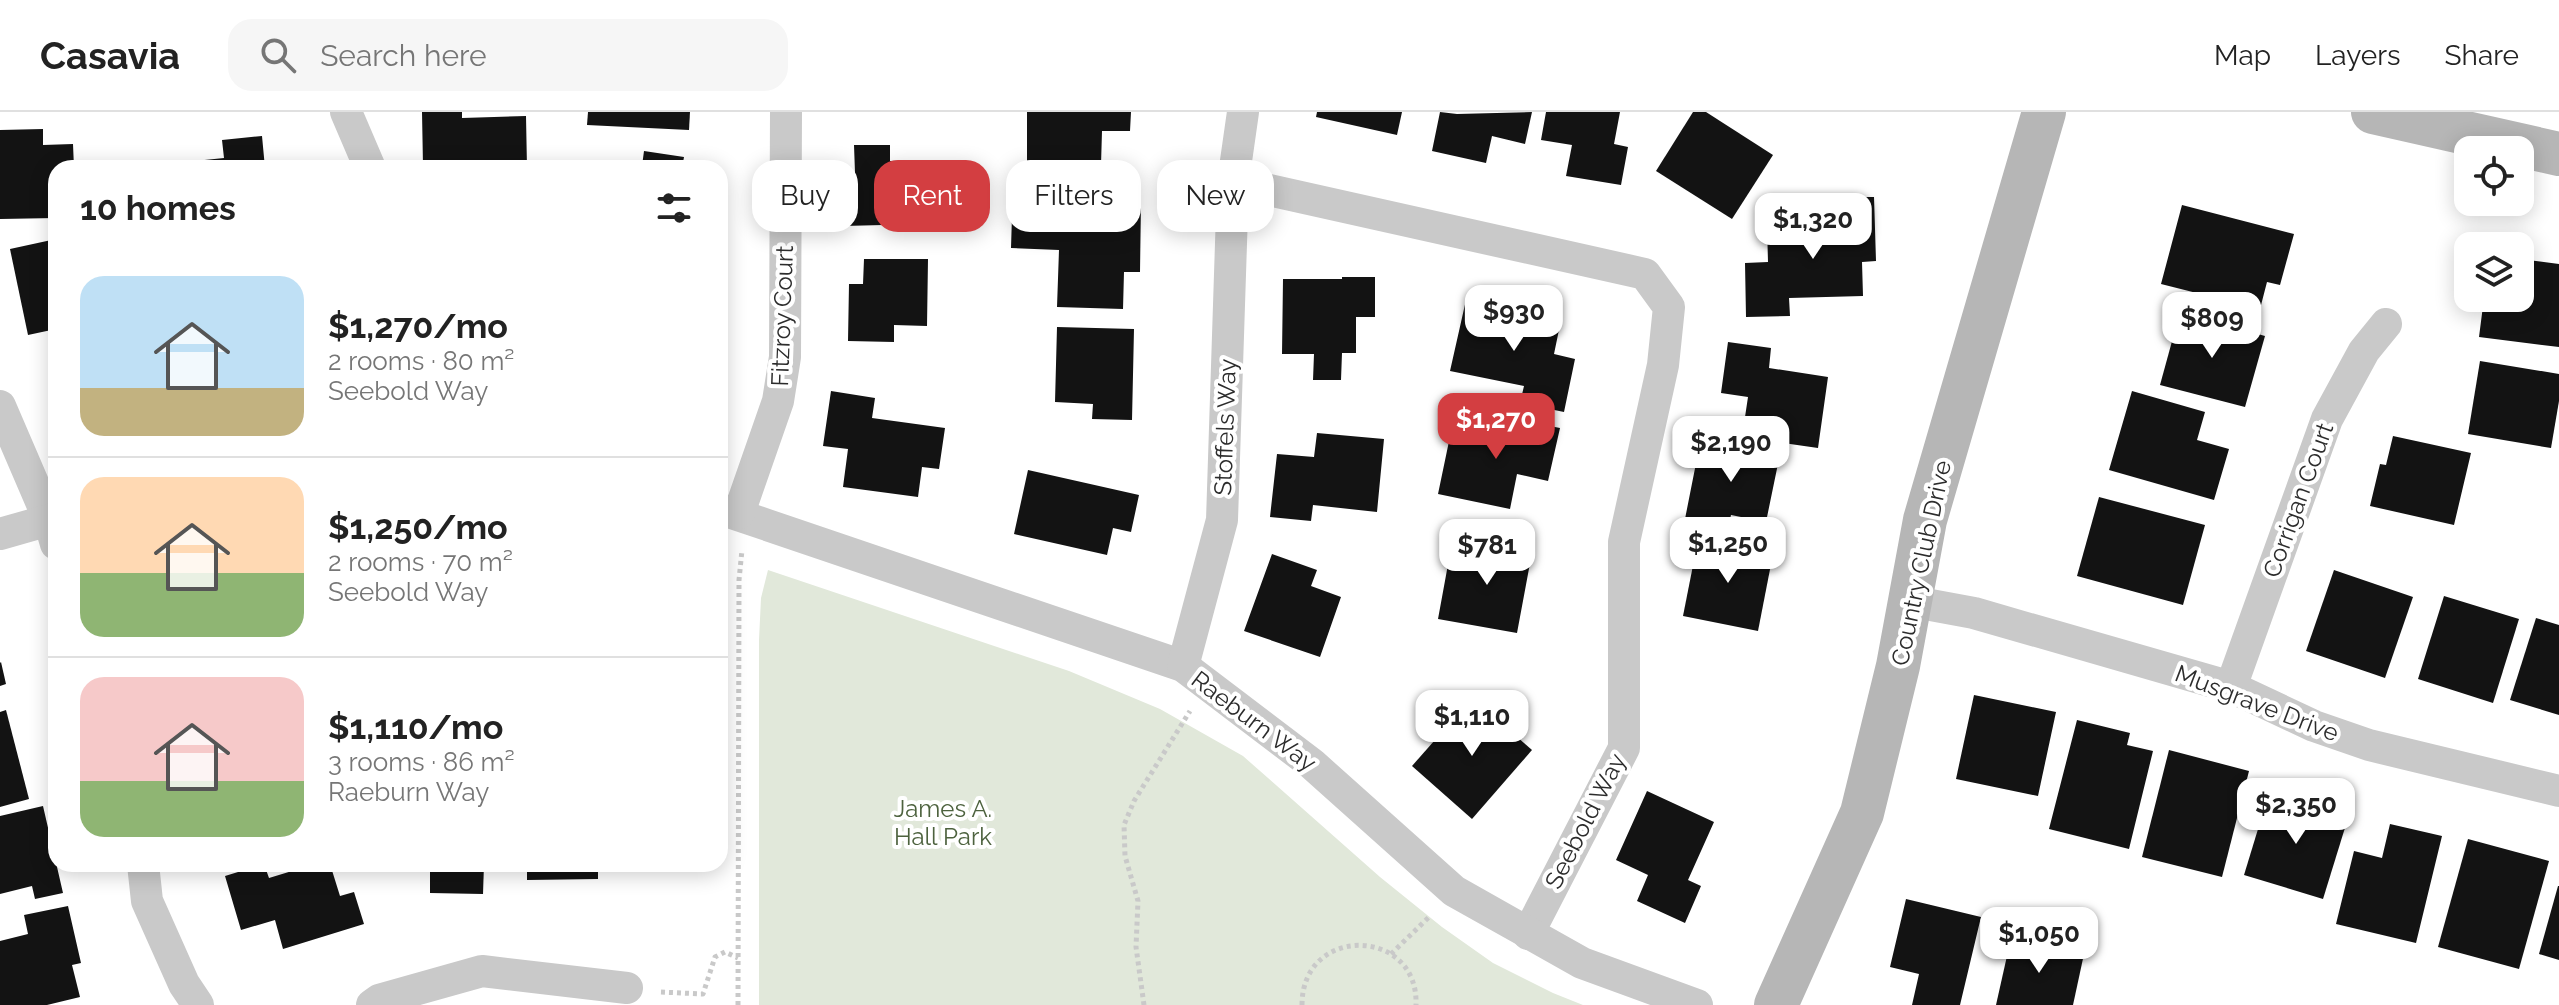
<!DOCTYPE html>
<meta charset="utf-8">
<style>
body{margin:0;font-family:Raleway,sans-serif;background:#f6f6f6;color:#222;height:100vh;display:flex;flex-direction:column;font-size:30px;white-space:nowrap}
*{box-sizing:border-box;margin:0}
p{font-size:26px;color:#767676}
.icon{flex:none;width:44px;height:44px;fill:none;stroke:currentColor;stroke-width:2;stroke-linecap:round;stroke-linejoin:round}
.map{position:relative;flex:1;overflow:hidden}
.side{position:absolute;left:48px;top:48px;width:680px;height:712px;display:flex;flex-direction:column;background:#fff;border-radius:24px;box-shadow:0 4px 20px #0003}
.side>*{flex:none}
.banner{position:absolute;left:752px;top:48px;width:760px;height:72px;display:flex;gap:16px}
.tools{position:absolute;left:2454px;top:24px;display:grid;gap:16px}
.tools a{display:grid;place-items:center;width:80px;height:80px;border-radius:16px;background:#fff;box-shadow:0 4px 20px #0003;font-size:40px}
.price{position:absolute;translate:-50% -68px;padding:0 18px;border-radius:16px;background:#fff;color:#222;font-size:26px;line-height:52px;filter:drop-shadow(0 2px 4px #0008)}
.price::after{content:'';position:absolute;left:50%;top:48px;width:24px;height:18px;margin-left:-12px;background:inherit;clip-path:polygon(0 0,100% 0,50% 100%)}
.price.selected{background:#d33e41;color:#fff}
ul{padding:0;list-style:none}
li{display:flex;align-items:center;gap:24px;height:200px;padding:0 32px}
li+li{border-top:2px solid #e0e0e0}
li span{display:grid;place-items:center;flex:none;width:224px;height:160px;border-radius:24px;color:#555}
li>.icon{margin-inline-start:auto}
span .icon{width:96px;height:96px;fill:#fffc;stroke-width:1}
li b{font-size:34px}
h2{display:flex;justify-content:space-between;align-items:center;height:96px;padding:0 32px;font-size:34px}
.tag{padding:0 28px;border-radius:24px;background:#fff;box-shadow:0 4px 20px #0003;font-size:28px;line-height:72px}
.tag.selected{background:#d33e41;color:#fff}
header{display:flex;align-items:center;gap:48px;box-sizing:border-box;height:112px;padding:0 40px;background:#fff;border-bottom:2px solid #e0e0e0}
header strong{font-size:38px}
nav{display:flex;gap:44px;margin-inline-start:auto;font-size:28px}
.search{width:560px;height:72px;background:#f6f6f6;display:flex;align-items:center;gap:20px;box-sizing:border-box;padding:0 28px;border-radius:24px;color:#767676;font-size:30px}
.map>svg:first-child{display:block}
.green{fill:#e1e8da}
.building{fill:#131313}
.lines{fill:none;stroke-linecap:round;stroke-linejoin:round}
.path{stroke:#c9c9c9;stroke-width:5;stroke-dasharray:4 4;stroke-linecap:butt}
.street{stroke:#c9c9c9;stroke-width:32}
.secondary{stroke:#b6b6b6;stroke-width:44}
.labels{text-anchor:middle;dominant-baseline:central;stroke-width:8;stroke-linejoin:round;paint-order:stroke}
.street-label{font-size:24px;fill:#2c2c2c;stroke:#fff}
.park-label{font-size:24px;fill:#4d623e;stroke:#fff}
</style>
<header>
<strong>Casavia</strong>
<div class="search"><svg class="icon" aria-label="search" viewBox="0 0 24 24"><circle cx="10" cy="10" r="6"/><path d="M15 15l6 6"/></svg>Search here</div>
<nav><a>Map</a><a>Layers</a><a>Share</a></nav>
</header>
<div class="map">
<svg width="2559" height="893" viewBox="0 0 2559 893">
<rect width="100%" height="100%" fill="#fff"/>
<polygon class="green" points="768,458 1069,559 1160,597 1243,644 1380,765 1442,815 1493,851 1553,881 1583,893 759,893 759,528 761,486"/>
<g class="building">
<polygon points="422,0 462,0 462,6 526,4 527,56 423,54"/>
<polygon points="588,0 690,0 689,18 587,13"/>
<polygon points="1027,0 1131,0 1130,19 1102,19 1101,53 1027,51"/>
<polygon points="1317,0 1402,0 1397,23 1316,5"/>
<polygon points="1440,0 1457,2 1532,0 1525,32 1492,24 1486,51 1432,39"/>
<polygon points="1546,0 1620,0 1614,32 1628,35 1621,73 1566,64 1572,33 1541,28"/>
<polygon points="1693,0 1706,0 1773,43 1732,107 1656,59"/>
<polygon points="43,17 43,33 73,32 74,56 56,56 56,106 0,107 0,18"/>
<polygon points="262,24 265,56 185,56 185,50 224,46 222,28"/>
<polygon points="854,33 890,33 890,49 921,48 923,112 843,114 842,61 855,61"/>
<polygon points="644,39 684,45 682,56 605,56 606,49 642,54"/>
<polygon points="1840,85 1874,85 1876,149 1862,150 1863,184 1789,186 1790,204 1746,205 1745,151 1768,150 1767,114 1841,112"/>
<polygon points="1099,88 1141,89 1140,160 1124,160 1123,197 1057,195 1059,138 1011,136 1012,104 1098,107"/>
<polygon points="2182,93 2294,122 2280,173 2267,170 2260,197 2161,172"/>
<polygon points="56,127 56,217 28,223 10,137"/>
<polygon points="864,147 928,147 927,214 894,213 894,230 848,229 849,172 863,172"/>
<polygon points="2520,147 2559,152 2559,235 2479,225 2484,186 2520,186"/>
<polygon points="1342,165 1375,165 1375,205 1356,205 1356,241 1342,241 1341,268 1313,268 1314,242 1282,242 1283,167 1342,167"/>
<polygon points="1466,188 1561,208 1554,242 1575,247 1564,300 1520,291 1524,274 1450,259"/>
<polygon points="2180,200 2265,224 2245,295 2160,273"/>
<polygon points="1057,215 1134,217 1132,308 1092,307 1093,292 1055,290"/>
<polygon points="1728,230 1771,236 1769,256 1828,265 1818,336 1742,325 1748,285 1721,281"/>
<polygon points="2480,249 2559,262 2559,289 2551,336 2468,322"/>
<polygon points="831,279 875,286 872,306 945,316 939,357 922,355 918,385 843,375 848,337 823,334"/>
<polygon points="2132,279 2205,300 2197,328 2229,337 2214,388 2109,358"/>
<polygon points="1519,308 1560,316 1548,369 1517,362 1510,397 1438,382 1453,310 1515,323"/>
<polygon points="1317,321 1384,327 1377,400 1313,393 1311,409 1270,405 1277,342 1314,345"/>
<polygon points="2393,324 2471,341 2454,413 2370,394 2380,352 2386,353"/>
<polygon points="1701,326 1780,342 1766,410 1731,403 1728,416 1685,407"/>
<polygon points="1028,358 1139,383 1131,420 1113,416 1107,443 1014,422"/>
<polygon points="2099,385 2205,413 2183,493 2077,464"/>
<polygon points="1493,427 1533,435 1517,521 1438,507 1451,436 1490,443"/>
<polygon points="1698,428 1773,442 1758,519 1683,504"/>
<polygon points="1272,442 1317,458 1311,474 1341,485 1320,545 1244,519"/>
<polygon points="2334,458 2413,485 2385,566 2306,539"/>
<polygon points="2444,484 2519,507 2493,591 2418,567"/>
<polygon points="2536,506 2559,513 2559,603 2510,588"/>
<polygon points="1,550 6,572 0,574 0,551"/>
<polygon points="1974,583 2056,600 2038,684 1956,667"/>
<polygon points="1472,586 1532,638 1472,707 1412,654"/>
<polygon points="6,598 29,687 0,695 0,600"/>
<polygon points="2077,608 2130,621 2127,633 2153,639 2129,737 2049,717"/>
<polygon points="2169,638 2249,659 2222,765 2142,745"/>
<polygon points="1647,679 1714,710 1688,768 1701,774 1685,811 1637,789 1648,763 1616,748"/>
<polygon points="2269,681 2348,706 2323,787 2244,763"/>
<polygon points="43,694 63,781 35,787 32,774 0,782 0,704"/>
<polygon points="2390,712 2442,724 2416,831 2336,812 2354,739 2382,746"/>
<polygon points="2468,727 2549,749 2519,857 2438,835"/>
<polygon points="264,752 269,766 315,752 330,752 340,784 354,780 364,812 283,837 275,808 241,818 225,764"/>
<polygon points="430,752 484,752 483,782 430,781"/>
<polygon points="527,752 598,752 598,767 527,768"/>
<polygon points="2558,774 2559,774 2559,848 2539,842"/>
<polygon points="1906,787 1981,805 1960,893 1912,893 1919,862 1890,855"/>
<polygon points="68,794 81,851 72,853 80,885 47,893 0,893 0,829 28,822 24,803"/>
<polygon points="2011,826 2084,842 2073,893 1996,893"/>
</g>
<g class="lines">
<g class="path">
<polyline points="1391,842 1430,804"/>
<polyline points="661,880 703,882 715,845 725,840 738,846"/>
<polyline points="738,893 739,468 742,438"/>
<polyline points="1144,893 1136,835 1138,789 1125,744 1124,713 1134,689 1190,599"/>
<path d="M1302 893C1302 812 1419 815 1416 893"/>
</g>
<g class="street">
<polyline points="346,0 370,56"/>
<polyline points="1233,70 1645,162 1669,195 1663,253 1624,430 1624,636 1528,822"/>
<polyline points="0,294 49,408 56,432"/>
<polyline points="720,397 1183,554 1312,652 1454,779 1582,851 1697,893"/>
<polyline points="739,401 778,289 785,245 786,0"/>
<polyline points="0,422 56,406"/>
<polyline points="1909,489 1974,501 2231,575 2314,614 2369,633 2559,679"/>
<polyline points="1183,554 1222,408 1233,70 1243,0"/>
<polyline points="2231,575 2327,307 2364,239 2386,212"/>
<polyline points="143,752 147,789 184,872 198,893"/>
<polyline points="372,893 379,888 482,859 627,876"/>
</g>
<g class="secondary">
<polyline points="2373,0 2559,42"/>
<polyline points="1776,893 1862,701 1898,554 1925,408 2044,0"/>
</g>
</g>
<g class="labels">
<g class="street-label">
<text transform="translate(782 204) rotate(-88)">Fitzroy Court</text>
<text transform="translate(1225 315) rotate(-88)">Stoffels Way</text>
<text transform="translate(2298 388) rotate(-70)">Corrigan Court</text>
<text transform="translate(1921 451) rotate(-78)">Country Club Drive</text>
<text transform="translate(2257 591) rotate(21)">Musgrave Drive</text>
<text transform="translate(1254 609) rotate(37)">Raeburn Way</text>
<text transform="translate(1585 709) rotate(-63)">Seebold Way</text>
</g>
<g class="park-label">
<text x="943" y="696">James A.<tspan x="943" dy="28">Hall Park</tspan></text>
</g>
</g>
</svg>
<div class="tools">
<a><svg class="icon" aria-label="locate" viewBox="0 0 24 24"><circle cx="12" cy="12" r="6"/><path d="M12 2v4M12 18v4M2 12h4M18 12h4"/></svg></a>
<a><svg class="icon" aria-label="layers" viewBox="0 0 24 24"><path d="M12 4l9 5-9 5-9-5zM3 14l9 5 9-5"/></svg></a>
</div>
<b class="price" style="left:1813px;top:149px">$1,320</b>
<b class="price" style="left:1514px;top:241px">$930</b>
<b class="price" style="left:2212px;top:248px">$809</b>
<b class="price selected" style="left:1496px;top:349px">$1,270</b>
<b class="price" style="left:1731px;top:372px">$2,190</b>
<b class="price" style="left:1728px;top:473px">$1,250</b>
<b class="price" style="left:1487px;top:475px">$781</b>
<b class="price" style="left:1472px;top:646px">$1,110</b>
<b class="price" style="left:2296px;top:734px">$2,350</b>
<b class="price" style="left:2039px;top:863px">$1,050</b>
<div class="banner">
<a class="tag">Buy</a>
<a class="tag selected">Rent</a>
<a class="tag">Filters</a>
<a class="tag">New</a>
</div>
<section class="side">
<h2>10 homes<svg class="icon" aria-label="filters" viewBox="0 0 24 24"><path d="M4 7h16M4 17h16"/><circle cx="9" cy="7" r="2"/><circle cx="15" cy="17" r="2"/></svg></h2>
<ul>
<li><span style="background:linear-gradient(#bfe0f5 70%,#c2b280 0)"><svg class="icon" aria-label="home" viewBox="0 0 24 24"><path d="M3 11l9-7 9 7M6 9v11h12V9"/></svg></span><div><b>$1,270/mo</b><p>2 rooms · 80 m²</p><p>Seebold Way</p></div></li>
<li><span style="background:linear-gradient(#ffd9b3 60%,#8fb573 0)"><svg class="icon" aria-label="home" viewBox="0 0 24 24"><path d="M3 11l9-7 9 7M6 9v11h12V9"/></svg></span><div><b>$1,250/mo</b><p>2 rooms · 70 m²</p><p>Seebold Way</p></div></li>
<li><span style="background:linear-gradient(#f6c9c9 65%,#8fb573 0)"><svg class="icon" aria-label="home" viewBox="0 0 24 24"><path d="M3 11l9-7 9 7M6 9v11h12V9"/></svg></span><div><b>$1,110/mo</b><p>3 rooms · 86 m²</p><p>Raeburn Way</p></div></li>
</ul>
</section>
</div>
